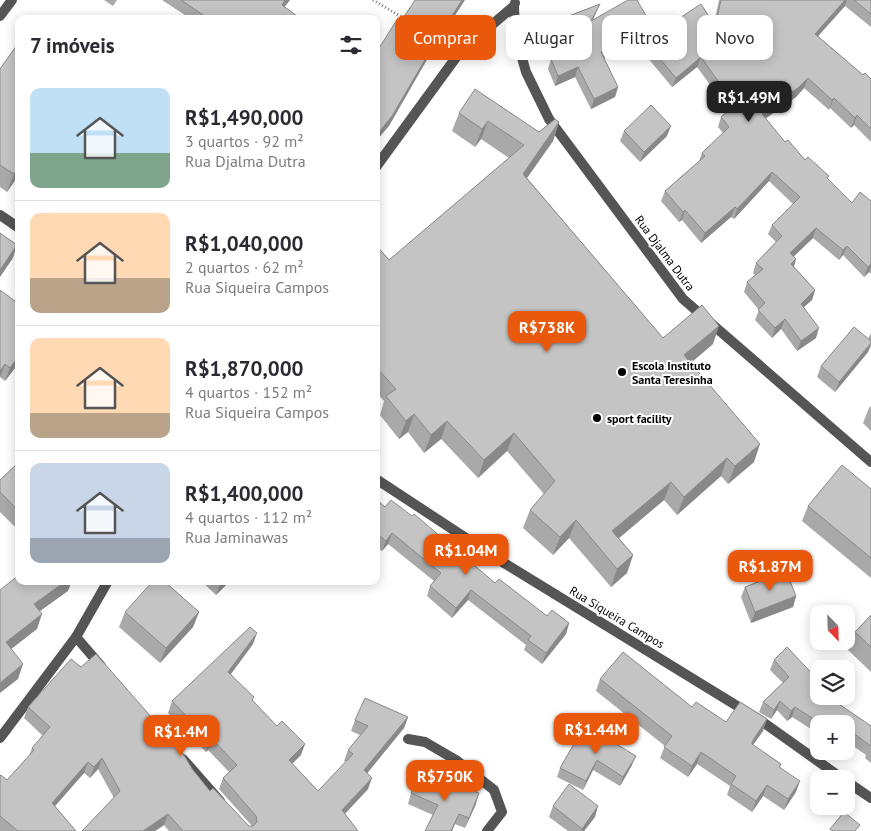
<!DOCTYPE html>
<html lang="pt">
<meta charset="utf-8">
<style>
body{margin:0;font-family:"PT Sans",sans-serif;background:#f2f2f3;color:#2b2b33;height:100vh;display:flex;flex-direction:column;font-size:19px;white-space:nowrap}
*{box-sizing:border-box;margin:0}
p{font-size:16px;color:#7c7c81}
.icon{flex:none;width:28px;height:28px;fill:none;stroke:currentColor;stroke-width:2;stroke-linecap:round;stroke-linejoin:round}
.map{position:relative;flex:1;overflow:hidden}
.panel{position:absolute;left:15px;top:15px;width:365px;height:570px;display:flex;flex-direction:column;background:#fff;border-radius:10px;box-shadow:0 2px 12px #0003}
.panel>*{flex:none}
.top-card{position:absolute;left:395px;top:15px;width:400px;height:45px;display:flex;gap:10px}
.needle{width:32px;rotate:157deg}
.fabs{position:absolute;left:810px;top:605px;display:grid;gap:10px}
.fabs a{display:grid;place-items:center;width:45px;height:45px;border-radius:10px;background:#fff;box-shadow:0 2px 12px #0003;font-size:25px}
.price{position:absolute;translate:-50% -42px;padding:0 11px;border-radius:10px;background:#ea580c;color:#fff;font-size:16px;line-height:32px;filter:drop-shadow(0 1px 2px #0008)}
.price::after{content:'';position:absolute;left:50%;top:30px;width:15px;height:11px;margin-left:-8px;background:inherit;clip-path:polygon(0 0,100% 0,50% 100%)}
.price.current{background:#222;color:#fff}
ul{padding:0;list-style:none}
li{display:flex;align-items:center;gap:15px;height:125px;padding:0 15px}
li+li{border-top:1px solid #e1e1e2}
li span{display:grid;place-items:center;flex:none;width:140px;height:100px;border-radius:10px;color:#555}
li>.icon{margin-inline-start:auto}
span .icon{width:60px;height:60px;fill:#fffc;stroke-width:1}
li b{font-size:21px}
h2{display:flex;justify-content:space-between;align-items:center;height:60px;padding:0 15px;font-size:21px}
.tag{padding:0 18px;border-radius:10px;background:#fff;box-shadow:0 2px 12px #0003;font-size:18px;line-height:45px}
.tag.current{background:#ea580c;color:#fff}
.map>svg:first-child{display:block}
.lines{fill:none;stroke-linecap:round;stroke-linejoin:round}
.path{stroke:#777;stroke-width:3;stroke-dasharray:1 2.5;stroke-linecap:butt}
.minor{stroke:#555;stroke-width:10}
.tertiary{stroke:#555;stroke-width:10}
.wall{fill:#a9a9a9}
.shaded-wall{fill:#898989}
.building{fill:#c4c4c4;stroke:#898989}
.poi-dot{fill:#000;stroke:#fff;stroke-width:2}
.labels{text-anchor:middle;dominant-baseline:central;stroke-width:4;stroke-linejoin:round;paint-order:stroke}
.street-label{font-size:12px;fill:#000;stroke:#fff}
.poi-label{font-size:12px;font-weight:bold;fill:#000;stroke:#fff;text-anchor:start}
</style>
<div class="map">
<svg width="871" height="831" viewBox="0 0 871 831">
<rect width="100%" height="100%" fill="#fff"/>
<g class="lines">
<g class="path">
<polyline points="373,0 405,19"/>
<polyline points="436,38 448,45"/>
</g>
<g class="minor">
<polyline points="514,6 515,33 526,72 549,119 683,299 871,462"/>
<polyline points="0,16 12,0"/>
<polyline points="376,167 460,52 514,6 515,3"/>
<polyline points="76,637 101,666"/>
<polyline points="0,738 76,637 108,581"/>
<polyline points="408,739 425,742 456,760 494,790 502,812 487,831"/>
<polyline points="183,759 220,801"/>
</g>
<g class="tertiary">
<polyline points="0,215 19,228"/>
<polyline points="376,479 504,563 760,720 843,779"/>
<polyline points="846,781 871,798"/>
</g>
</g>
<g class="wall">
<polygon points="104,0 117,0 113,6"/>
<polygon points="162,0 290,0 284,7 301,19 191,19"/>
<polygon points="719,0 871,0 871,27 845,6 818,36 863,75 871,79 871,142 854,125 851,128 830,108 829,110 804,88 796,97 765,118 785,142 828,179 852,203 871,201 871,274 869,272 864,277 843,255 839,260 813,238 794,256 796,259 794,267 815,290 812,300 804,307 816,338 797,351 781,329 772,338 755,320 759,310 744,292 747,282 755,275 753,273 756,263 776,242 768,234 772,225 793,204 769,181 734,219 731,217 701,243 682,220 679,222 661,201 665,191 699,161 702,153 723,133 718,127 721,117 729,111 697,67 672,87 632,39 606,54 604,59 618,87 615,97 591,109 575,77 555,86 548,69 551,59 567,52 558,29 561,19 600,4 593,20 656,33 669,25 714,24"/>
<polygon points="19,42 19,177 18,176 7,192 0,187 0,69"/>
<polygon points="459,113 539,132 559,122 553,141 527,178 663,338 713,344 690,363 754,462 728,484 721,476 677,515 664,500 619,538 633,555 627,573 611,587 569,538 553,555 523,528 530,510 544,494 507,451 478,478 441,439 424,453 408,432 399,439 380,415 384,401 376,392 376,245 389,260 509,158 481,139 475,147 452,131"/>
<polygon points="624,131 667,136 640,162 620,141"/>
<polygon points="19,304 19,371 15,368 5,381 0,377"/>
<polygon points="871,333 871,346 868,352 835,392 817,377 821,366 868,339"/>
<polygon points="871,406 871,431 863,423 869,408"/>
<polygon points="19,462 19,531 0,512 0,480"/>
<polygon points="871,489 871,578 802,521 808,506"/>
<polygon points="376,499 385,507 495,583 547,616 569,623 566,634 542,664 524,650 526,645 468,600 452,618 427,596 430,586 434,581 388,544 382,551 376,547"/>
<polygon points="201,581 230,581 216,595"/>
<polygon points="745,587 796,596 793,607 751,623 741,597"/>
<polygon points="125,612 199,612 193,627 160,663 119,627"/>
<polygon points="871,615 871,672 848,650 855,632"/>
<polygon points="253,644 231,674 253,701 301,755 292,764 318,791 346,762 344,761 348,750 360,735 351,731 355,720 408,717 404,728 367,773 368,789 345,814 358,831 169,831 164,825 155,831 82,831 114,798 98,769 90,778 84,773 55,806 76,831 0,831 0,776 7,780 29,756 32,748 43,736 24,718 28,707 193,770 210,791 249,826 252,826 219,789 223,778 229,772 208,750 206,752 168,713 172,701"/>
<polygon points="774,660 819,681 818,690 871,726 871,763 865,758 866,755 846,741 846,724 819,724 819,734 792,717 787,721 777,710 771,719 759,712 763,702 783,683 770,670"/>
<polygon points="600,679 692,707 726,722 763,731 753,745 781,764 780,767 796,792 784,810 763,796 752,812 727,795 730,786 697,764 688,777 660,758 665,746 596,691"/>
<polygon points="585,725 632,765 620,786 593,770 583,790 557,777 560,768"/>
<polygon points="411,793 476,804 465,828 455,824 452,831 425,831 433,815 408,804"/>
<polygon points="553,806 595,817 584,831 568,831 549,817"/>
</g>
<g class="shaded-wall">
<polygon points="285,0 290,0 278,15 282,5"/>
<polygon points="462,0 465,0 432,51 389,126 376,141 376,136"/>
<polygon points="845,0 847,0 845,6 811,44 815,34"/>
<polygon points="635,29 632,39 606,54 604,59 601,52 607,46"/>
<polygon points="701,57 697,67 672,87 676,78"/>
<polygon points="578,67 575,77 555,86 558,76"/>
<polygon points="808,78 804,88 796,97 758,124 762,114"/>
<polygon points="618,87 615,97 591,109 594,99"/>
<polygon points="834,98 830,108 829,110 832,100"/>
<polygon points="857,115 854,125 851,128 855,118"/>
<polygon points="488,121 481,139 475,147 482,129"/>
<polygon points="559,122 553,141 517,192 523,174"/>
<polygon points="671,126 667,136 640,162 644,152"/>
<polygon points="19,166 19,174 18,176 7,192 14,174"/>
<polygon points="772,172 769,181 734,219 737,209"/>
<polygon points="735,207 731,217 701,243 705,233"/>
<polygon points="685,210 682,220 679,222 683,212"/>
<polygon points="816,228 813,238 787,263 790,253"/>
<polygon points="17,245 13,258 0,277 0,270"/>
<polygon points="847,246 843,255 839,260 843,250"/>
<polygon points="796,259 793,269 791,264"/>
<polygon points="871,264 871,267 869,272 864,277 868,267"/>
<polygon points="815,290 812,300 797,313 801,304"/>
<polygon points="785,319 781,329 772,338 775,328"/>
<polygon points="719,326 713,344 678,374 684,355"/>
<polygon points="819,328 816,338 797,351 801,341"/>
<polygon points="871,343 868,352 835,392 839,382"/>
<polygon points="19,356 15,368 5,381 10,368"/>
<polygon points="5,364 0,378 0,371"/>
<polygon points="414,414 408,432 399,439 406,421"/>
<polygon points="447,421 441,439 424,453 431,435"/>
<polygon points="514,433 507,451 478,478 484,460"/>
<polygon points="760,444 754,462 728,484 735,466"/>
<polygon points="727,458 721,476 677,515 684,497"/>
<polygon points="671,482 664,500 606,549 612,531"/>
<polygon points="576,520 569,538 553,555 560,537"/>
<polygon points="392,533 388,544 382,551 386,541"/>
<polygon points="633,555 627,573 611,587 617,569"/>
<polygon points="66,581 72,581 68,591 29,619 34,604"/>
<polygon points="224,581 230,581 216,595 220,585"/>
<polygon points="471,590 468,600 452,618 456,608"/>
<polygon points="796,596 793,607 751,623 755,612"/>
<polygon points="199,612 193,627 160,663 166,648"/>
<polygon points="42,614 37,629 1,657 6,642"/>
<polygon points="569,623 566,634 542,664 546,653"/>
<polygon points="257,633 253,644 224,683 228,672"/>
<polygon points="23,664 18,679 0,693 0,683"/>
<polygon points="780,701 777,710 771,719 774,710"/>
<polygon points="795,707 792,717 787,721 791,711"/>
<polygon points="408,717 404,728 360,782 364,770"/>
<polygon points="767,719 763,731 747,753 752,742"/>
<polygon points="212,739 208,750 206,752 210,741"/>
<polygon points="305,744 301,755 284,771 289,760"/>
<polygon points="701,752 697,764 688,777 692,766"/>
<polygon points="636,756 632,765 620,786 623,777"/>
<polygon points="102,758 98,769 90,778 94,767"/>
<polygon points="597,760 593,770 583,790 586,781"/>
<polygon points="88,762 84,773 48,814 52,803"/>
<polygon points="372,778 368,789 338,821 342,810"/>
<polygon points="800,781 796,792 784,810 788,799"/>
<polygon points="767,785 763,796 752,812 756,801"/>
<polygon points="479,793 476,804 465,828"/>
<polygon points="598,806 595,817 584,831 581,831 582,829"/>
<polygon points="168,814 164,825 155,831 143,831"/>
<polygon points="459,814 452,831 451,831"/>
</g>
<g class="building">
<polygon points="181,0 285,0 282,5 301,19 209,19"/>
<polygon points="415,0 462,0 436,41 392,116 376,136 376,53 398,18 402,20"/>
<polygon points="628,0 637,0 656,33 668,23 669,25 701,4 715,26 721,0 845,0 815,34 863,75 865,73 871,79 871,129 857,115 855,118 834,98 832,100 808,78 799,87 762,114 785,142 788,140 805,160 808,157 829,176 827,178 852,203 860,192 871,201 871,264 868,267 847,246 843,250 816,228 790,253 796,259 791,264 815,290 801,304 819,328 801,341 785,319 775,328 758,310 765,303 747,282 763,269 756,263 782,236 772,225 800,197 772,172 737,209 735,207 705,233 685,210 683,212 665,191 705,156 702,153 729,127 721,117 735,105 701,57 676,78 635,29 607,46 608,49 601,52 618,87 594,99 578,67 558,76 551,59 574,49 561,19 600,4 591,21"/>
<polygon points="854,0 871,0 871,14"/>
<polygon points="19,42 19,166 14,174 0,165 0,69"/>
<polygon points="475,89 539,132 555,119 559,122 523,174 663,338 702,305 719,326 684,355 760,444 735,466 727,458 684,497 671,482 612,531 633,555 617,569 576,520 560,537 530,510 555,481 514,433 484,460 447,421 431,435 414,414 406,421 386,396 396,389 376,367 376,245 389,260 524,145 488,121 482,129 459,113"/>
<polygon points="651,105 671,126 644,152 624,131"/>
<polygon points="0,233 17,245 0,270"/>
<polygon points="0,290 19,304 19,356 10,368 5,364 0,371"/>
<polygon points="854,327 871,341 871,343 839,382 821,366"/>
<polygon points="19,462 19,511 0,492 0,480"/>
<polygon points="842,465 871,489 871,558 808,506"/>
<polygon points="376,499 385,507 391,500 412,516 414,514 495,583 499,579 547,616 552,610 569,623 546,653 528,640 531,636 471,590 456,608 430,586 441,573 392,533 386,541 376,533"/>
<polygon points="786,571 796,596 755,612 745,587"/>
<polygon points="19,575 19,581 66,581 34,604 42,614 6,642 23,664 0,683 0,590"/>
<polygon points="153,581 164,581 199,612 166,648 125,612"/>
<polygon points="216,581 224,581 220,585"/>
<polygon points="871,615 871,647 855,632"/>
<polygon points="250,627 257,633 228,672 254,697 252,700 277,726 282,721 305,744 289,760 318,791 353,754 348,750 368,726 355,720 365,698 408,717 364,770 372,778 342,810 358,831 183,831 168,814 143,831 82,831 120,791 102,758 94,767 88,762 52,803 76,831 18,831 0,816 0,776 1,775 7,780 34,750 32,748 50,727 28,707 71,659 81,667 96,654 182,752 193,770 210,791 213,788 249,826 253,826 257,822 256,816 223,778 237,765 212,739 210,741 172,701"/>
<polygon points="787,647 819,681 819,685 815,688 819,691 819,696 827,696 871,726 871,746 846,728 846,724 840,724 838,722 837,724 821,724 795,707 791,711 780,701 774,710 763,702 789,677 774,660"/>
<polygon points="623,652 692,707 696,702 726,722 740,702 767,719 752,742 752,744 781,764 779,767 800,781 788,799 767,785 756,801 731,784 736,776 701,752 692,766 664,747 672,736 600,679"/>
<polygon points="585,725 636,756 623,777 597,760 586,781 560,768"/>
<polygon points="420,773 450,786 452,782 479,793 469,818 459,814 451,831 425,831 438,805 411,793"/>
<polygon points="569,784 598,806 582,829 553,806"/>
<polygon points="844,812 860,825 855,831 833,831 830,829"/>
</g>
<g class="poi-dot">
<circle cx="622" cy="372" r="5"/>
<circle cx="597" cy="418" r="5"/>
</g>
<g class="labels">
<g class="street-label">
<text transform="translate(665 253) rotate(53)">Rua Djalma Dutra</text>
<text transform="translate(617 617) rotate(31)">Rua Siqueira Campos</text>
</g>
<g class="poi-label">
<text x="632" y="365">Escola Instituto<tspan x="632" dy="14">Santa Teresinha</tspan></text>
<text x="607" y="418">sport facility</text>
</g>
</g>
</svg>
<div class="fabs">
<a><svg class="needle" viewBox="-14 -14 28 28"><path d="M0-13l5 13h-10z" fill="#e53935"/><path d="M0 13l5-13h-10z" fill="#7c7c81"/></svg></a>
<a><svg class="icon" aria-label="layers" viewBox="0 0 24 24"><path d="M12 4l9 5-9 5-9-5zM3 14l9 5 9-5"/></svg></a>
<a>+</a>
<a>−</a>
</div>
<b class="price current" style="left:749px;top:123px">R$1.49M</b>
<b class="price" style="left:547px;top:353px">R$738K</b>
<b class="price" style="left:466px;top:576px">R$1.04M</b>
<b class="price" style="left:770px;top:592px">R$1.87M</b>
<b class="price" style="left:596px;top:755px">R$1.44M</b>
<b class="price" style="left:181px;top:757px">R$1.4M</b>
<b class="price" style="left:445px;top:802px">R$750K</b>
<div class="top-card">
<a class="tag current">Comprar</a>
<a class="tag">Alugar</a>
<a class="tag">Filtros</a>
<a class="tag">Novo</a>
</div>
<section class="panel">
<h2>7 imóveis<svg class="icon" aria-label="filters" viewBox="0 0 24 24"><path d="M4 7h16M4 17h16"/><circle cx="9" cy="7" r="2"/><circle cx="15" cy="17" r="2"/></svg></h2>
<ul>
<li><span style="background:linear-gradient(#bfe0f5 65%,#7fa58c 0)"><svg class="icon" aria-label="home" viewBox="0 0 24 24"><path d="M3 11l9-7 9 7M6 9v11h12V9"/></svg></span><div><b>R$1,490,000</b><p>3 quartos · 92 m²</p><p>Rua Djalma Dutra</p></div></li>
<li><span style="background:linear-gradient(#ffd9b3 65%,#b9a48a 0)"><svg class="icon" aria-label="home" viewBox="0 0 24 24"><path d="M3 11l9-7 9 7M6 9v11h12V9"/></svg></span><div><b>R$1,040,000</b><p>2 quartos · 62 m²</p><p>Rua Siqueira Campos</p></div></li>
<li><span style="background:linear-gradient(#ffd9b3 75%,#b9a48a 0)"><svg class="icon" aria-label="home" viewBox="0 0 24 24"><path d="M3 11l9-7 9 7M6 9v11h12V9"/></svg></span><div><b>R$1,870,000</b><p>4 quartos · 152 m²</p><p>Rua Siqueira Campos</p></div></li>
<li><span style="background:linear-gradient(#c9d6e8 75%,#9aa5b1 0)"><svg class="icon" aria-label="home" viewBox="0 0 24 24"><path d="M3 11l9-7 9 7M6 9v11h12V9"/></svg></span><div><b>R$1,400,000</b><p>4 quartos · 112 m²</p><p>Rua Jaminawas</p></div></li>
</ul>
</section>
</div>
